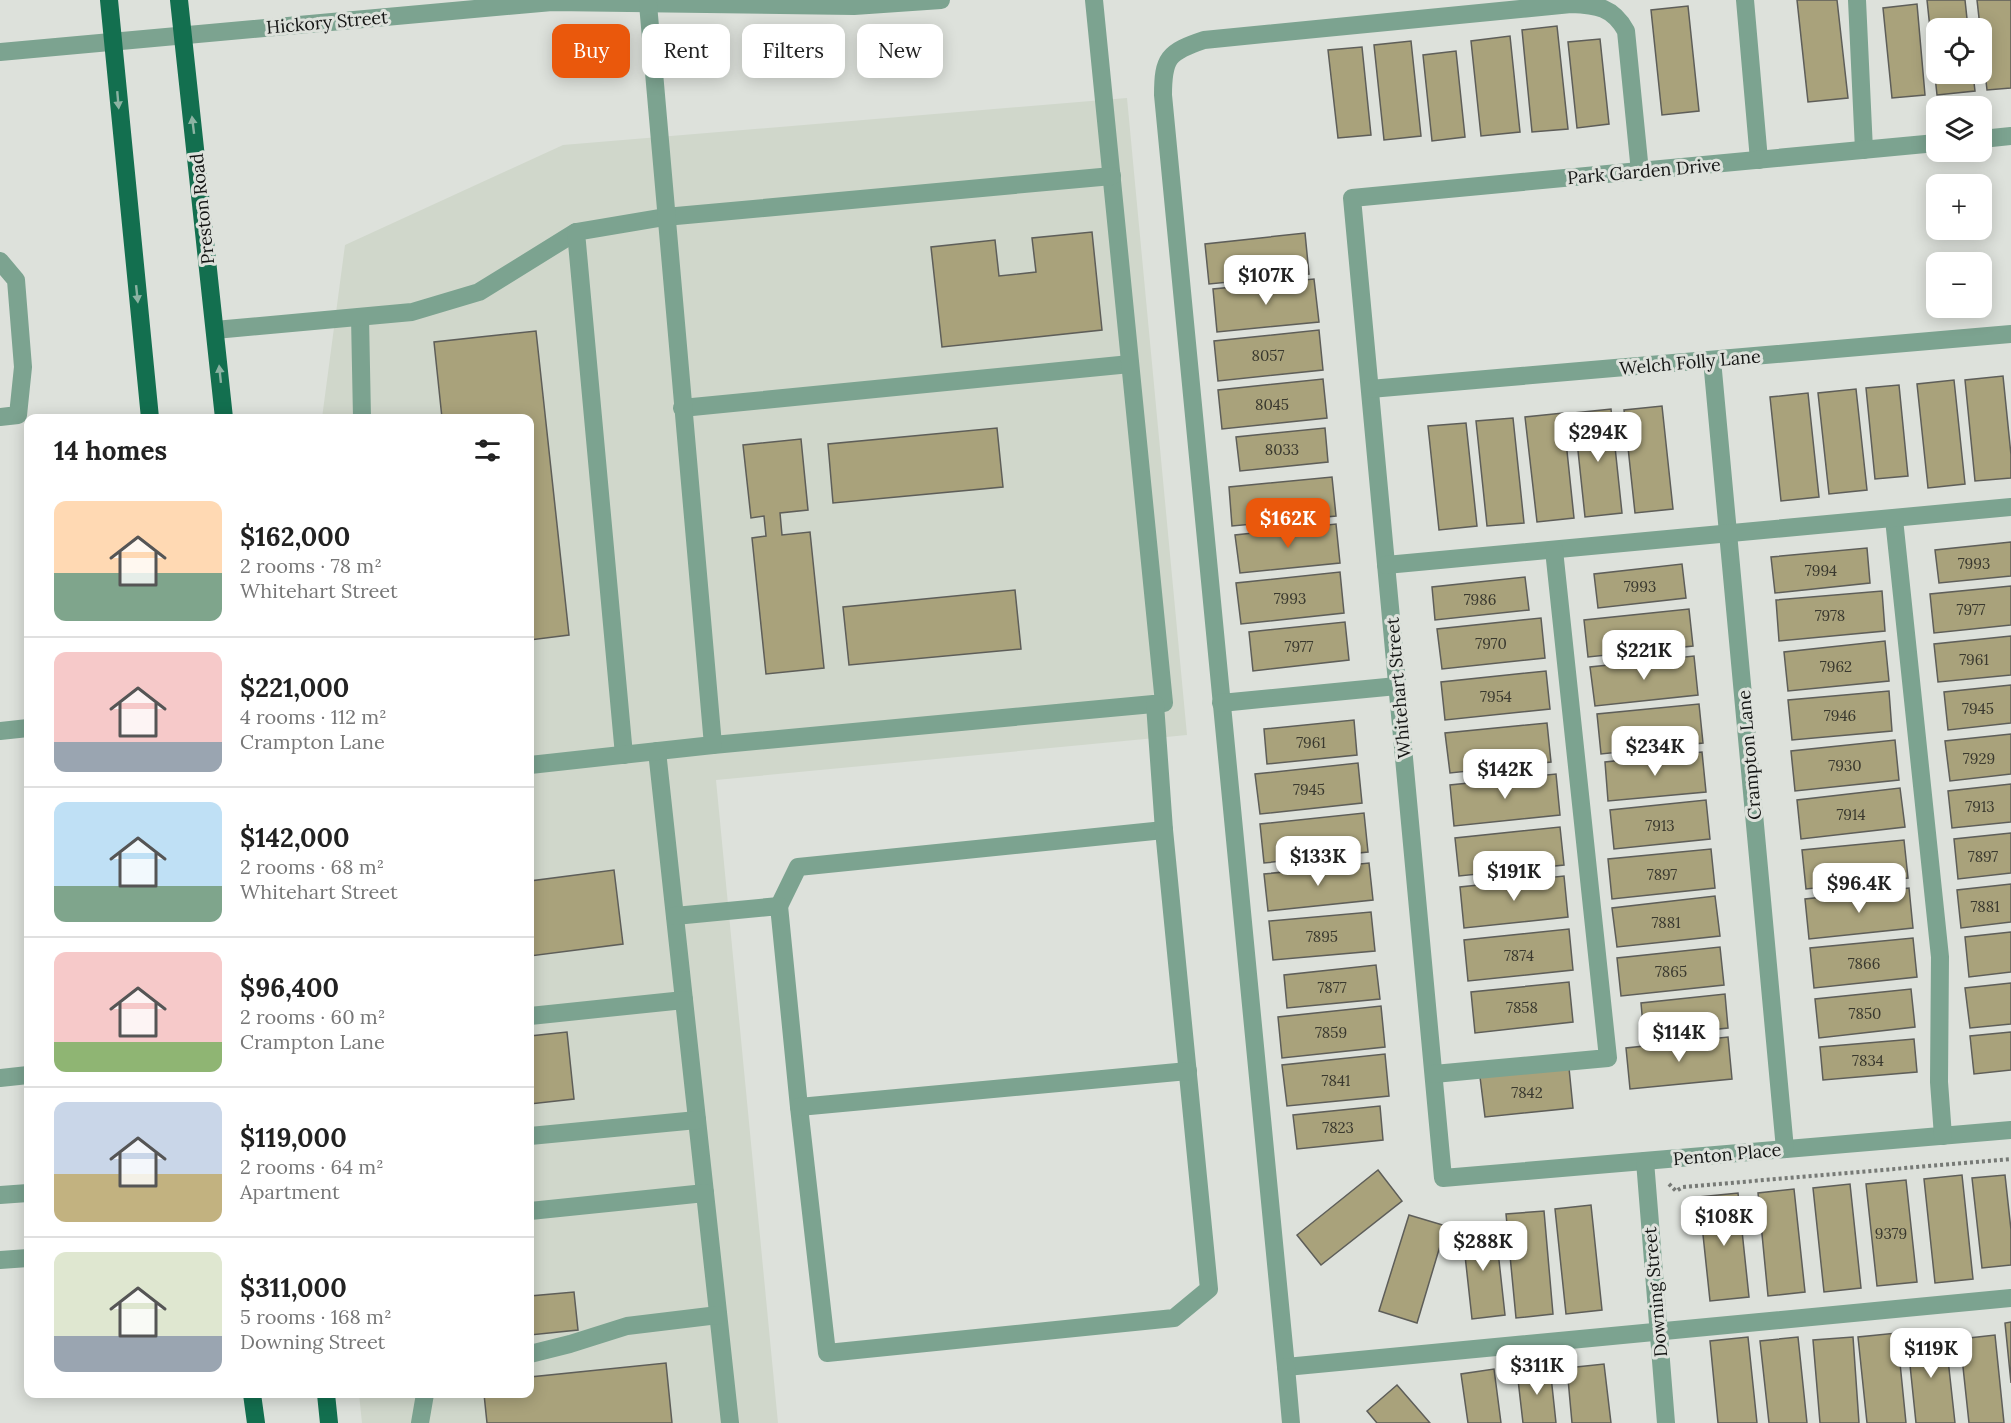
<!DOCTYPE html>
<meta charset="utf-8">
<style>
body{margin:0;font-family:Lora,serif;background:#f2f2f2;color:#222;height:100vh;display:flex;flex-direction:column;font-size:22px;white-space:nowrap}
*{box-sizing:border-box;margin:0}
p{font-size:20px;color:#767676}
.icon{flex:none;width:33px;height:33px;fill:none;stroke:currentColor;stroke-width:2;stroke-linecap:round;stroke-linejoin:round}
.map{position:relative;flex:1;overflow:hidden}
.details{position:absolute;left:24px;top:414px;width:510px;height:984px;display:flex;flex-direction:column;background:#fff;border-radius:12px;box-shadow:0 3px 15px #0003}
.details>*{flex:none}
.guide{position:absolute;left:552px;top:24px;width:570px;height:54px;display:flex;gap:12px}
.buttons{position:absolute;left:1926px;top:18px;display:grid;gap:12px}
.buttons a{display:grid;place-items:center;width:66px;height:66px;border-radius:12px;background:#fff;box-shadow:0 3px 15px #0003;font-size:30px}
.price{position:absolute;translate:-50% -51px;padding:0 14px;border-radius:12px;background:#fff;color:#222;font-size:20px;line-height:39px;filter:drop-shadow(0 2px 3px #0008)}
.price::after{content:'';position:absolute;left:50%;top:36px;width:18px;height:14px;margin-left:-9px;background:inherit;clip-path:polygon(0 0,100% 0,50% 100%)}
.price.selected{background:#ea580c;color:#fff}
ul{padding:0;list-style:none}
li{display:flex;align-items:center;gap:18px;height:150px;padding:0 30px}
li+li{border-top:2px solid #e0e0e0}
li span{display:grid;place-items:center;flex:none;width:168px;height:120px;border-radius:12px;color:#555}
li>.icon{margin-inline-start:auto}
span .icon{width:72px;height:72px;fill:#fffc;stroke-width:1}
li b{font-size:26px}
h2{display:flex;justify-content:space-between;align-items:center;height:72px;padding:0 30px;font-size:26px}
.chip{padding:0 21px;border-radius:12px;background:#fff;box-shadow:0 3px 15px #0003;font-size:21px;line-height:54px}
.chip.selected{background:#ea580c;color:#fff}
.map>svg:first-child{display:block}
.built{fill:#d0d7cb}
.building{fill:#a9a27b;stroke:#5e5e59;stroke-width:1.5}
.lines{fill:none;stroke-linecap:round;stroke-linejoin:round}
.path{stroke:#777a76;stroke-width:4;stroke-dasharray:3 3;stroke-linecap:butt}
.minor{stroke:#7ca390;stroke-width:18}
.major{stroke:#136f4f;stroke-width:18}
.oneway{fill:#8cb3a3}
.labels{text-anchor:middle;dominant-baseline:central;stroke-width:6;stroke-linejoin:round;paint-order:stroke}
.number-label{font-size:15px;fill:#39382e}
.street-label{font-size:18px;fill:#141514;stroke:#dde1db}
</style>
<div class="map">
<svg width="2011" height="1423" viewBox="0 0 2011 1423">
<rect width="100%" height="100%" fill="#dde1db"/>
<polygon class="built" points="1127,98 1187,735 716,780 778,1423 362,1423 359,1394 530,1394 530,418 322,418 345,245 563,145"/>
<g class="building">
<polygon points="1797,0 1837,0 1848,98 1808,102"/>
<polygon points="1927,0 1965,0 1968,28 1936,28 1936,74 1973,74 1975,91 1937,95"/>
<polygon points="1977,0 2011,0 2011,88 1987,90"/>
<polygon points="1917,4 1925,95 1892,98 1883,8"/>
<polygon points="1688,6 1699,111 1662,115 1651,10"/>
<polygon points="1557,26 1568,129 1532,132 1522,30"/>
<polygon points="1510,36 1520,132 1481,136 1471,41"/>
<polygon points="1600,39 1609,124 1577,128 1568,42"/>
<polygon points="1411,41 1421,136 1384,140 1374,45"/>
<polygon points="1362,47 1371,135 1338,138 1328,50"/>
<polygon points="1456,51 1465,137 1432,141 1423,55"/>
<polygon points="1092,232 1102,330 942,347 931,247 995,240 999,276 1036,272 1032,238"/>
<polygon points="1305,233 1309,274 1209,284 1205,244"/>
<polygon points="1314,279 1319,322 1217,332 1213,289"/>
<polygon points="1319,330 1323,370 1218,381 1214,341"/>
<polygon points="536,331 569,635 530,640 530,418 442,418 434,342"/>
<polygon points="2003,376 2011,455 2011,478 1975,481 1965,380"/>
<polygon points="1323,379 1327,418 1222,429 1218,390"/>
<polygon points="1954,380 1965,484 1928,488 1917,384"/>
<polygon points="1899,385 1908,476 1875,479 1866,388"/>
<polygon points="1856,389 1867,490 1829,494 1818,393"/>
<polygon points="1808,393 1819,497 1781,501 1770,397"/>
<polygon points="1662,406 1673,509 1635,513 1624,410"/>
<polygon points="1611,409 1622,513 1585,517 1574,413"/>
<polygon points="1563,413 1574,518 1537,522 1525,417"/>
<polygon points="1513,418 1524,523 1487,526 1476,421"/>
<polygon points="1466,423 1477,526 1439,530 1428,426"/>
<polygon points="997,428 1003,487 833,503 828,444"/>
<polygon points="1325,428 1328,462 1240,471 1236,437"/>
<polygon points="801,439 808,510 780,513 782,535 810,532 824,668 766,674 752,538 766,536 764,516 751,518 743,445"/>
<polygon points="1332,477 1336,516 1232,526 1229,487"/>
<polygon points="1336,524 1340,563 1240,573 1235,535"/>
<polygon points="2011,542 2011,576 1939,583 1935,550"/>
<polygon points="1867,548 1870,583 1775,593 1771,557"/>
<polygon points="1682,564 1686,598 1598,608 1594,574"/>
<polygon points="1340,572 1344,613 1241,624 1236,583"/>
<polygon points="1525,577 1529,610 1435,620 1432,587"/>
<polygon points="2011,586 2011,625 1934,633 1930,594"/>
<polygon points="1015,590 1021,649 849,665 843,607"/>
<polygon points="1882,591 1885,631 1779,641 1776,600"/>
<polygon points="1689,609 1693,646 1588,657 1584,620"/>
<polygon points="1541,618 1545,658 1442,669 1437,629"/>
<polygon points="1345,622 1349,660 1253,671 1249,632"/>
<polygon points="2011,636 2011,675 1938,682 1934,644"/>
<polygon points="1885,641 1889,681 1788,691 1784,652"/>
<polygon points="1694,656 1698,695 1595,706 1590,667"/>
<polygon points="1546,671 1550,709 1445,720 1441,682"/>
<polygon points="2011,685 2011,723 1948,730 1944,692"/>
<polygon points="1889,691 1892,731 1792,740 1788,700"/>
<polygon points="1699,704 1703,743 1601,754 1597,714"/>
<polygon points="1354,720 1357,755 1267,764 1264,729"/>
<polygon points="1547,723 1551,762 1450,773 1445,733"/>
<polygon points="2011,734 2011,774 1950,781 1945,741"/>
<polygon points="1895,740 1899,780 1795,791 1791,751"/>
<polygon points="1702,752 1706,792 1608,801 1605,762"/>
<polygon points="1358,763 1362,803 1260,814 1255,774"/>
<polygon points="1556,774 1560,815 1454,826 1450,785"/>
<polygon points="2011,784 2011,822 1952,828 1948,791"/>
<polygon points="1900,788 1905,827 1801,839 1797,800"/>
<polygon points="1706,800 1710,839 1614,849 1610,810"/>
<polygon points="1364,813 1368,852 1264,863 1260,824"/>
<polygon points="1560,827 1564,865 1459,876 1455,838"/>
<polygon points="2011,833 2011,873 1958,879 1954,839"/>
<polygon points="1904,840 1908,878 1806,889 1802,850"/>
<polygon points="1711,849 1715,888 1612,899 1608,859"/>
<polygon points="1369,863 1373,900 1268,911 1264,874"/>
<polygon points="614,870 623,944 530,956 530,881"/>
<polygon points="1564,876 1568,917 1464,928 1460,887"/>
<polygon points="2011,884 2011,922 1961,928 1957,890"/>
<polygon points="1909,888 1913,928 1809,939 1805,899"/>
<polygon points="1715,896 1720,936 1617,947 1612,908"/>
<polygon points="1371,912 1375,951 1273,960 1269,921"/>
<polygon points="1569,929 1573,970 1468,981 1464,940"/>
<polygon points="2011,932 2011,972 1969,977 1965,937"/>
<polygon points="1913,938 1917,977 1814,988 1810,948"/>
<polygon points="1720,947 1724,985 1621,996 1617,958"/>
<polygon points="1376,965 1380,999 1287,1008 1284,975"/>
<polygon points="1569,982 1573,1022 1475,1033 1471,992"/>
<polygon points="2011,983 2011,1024 1970,1028 1965,988"/>
<polygon points="1911,989 1915,1027 1819,1038 1815,999"/>
<polygon points="1725,994 1728,1028 1644,1037 1641,1003"/>
<polygon points="1381,1006 1385,1047 1282,1058 1278,1017"/>
<polygon points="567,1032 574,1099 530,1104 530,1036"/>
<polygon points="2011,1032 2011,1070 1974,1074 1970,1036"/>
<polygon points="1728,1037 1732,1079 1630,1089 1626,1048"/>
<polygon points="1914,1039 1917,1072 1823,1080 1820,1047"/>
<polygon points="1385,1054 1389,1096 1287,1106 1282,1065"/>
<polygon points="1569,1068 1573,1108 1485,1117 1480,1077"/>
<polygon points="1380,1106 1383,1140 1297,1149 1293,1115"/>
<polygon points="1378,1170 1402,1201 1321,1265 1297,1235"/>
<polygon points="1962,1175 1973,1279 1935,1283 1924,1179"/>
<polygon points="2005,1175 2011,1230 2011,1265 1982,1268 1972,1178"/>
<polygon points="1906,1180 1917,1282 1877,1286 1866,1184"/>
<polygon points="1850,1184 1861,1288 1824,1292 1813,1188"/>
<polygon points="1794,1189 1805,1292 1768,1296 1758,1193"/>
<polygon points="1738,1193 1749,1297 1710,1301 1699,1197"/>
<polygon points="1591,1205 1602,1310 1566,1314 1555,1209"/>
<polygon points="1544,1211 1553,1314 1516,1318 1506,1214"/>
<polygon points="1409,1215 1446,1226 1417,1323 1379,1311"/>
<polygon points="1495,1224 1505,1315 1472,1319 1462,1228"/>
<polygon points="574,1292 578,1330 530,1335 530,1296"/>
<polygon points="2011,1322 2011,1383 2005,1323"/>
<polygon points="1945,1332 1955,1423 1916,1423 1907,1336"/>
<polygon points="1897,1333 1906,1423 1867,1423 1858,1337"/>
<polygon points="1995,1335 2004,1423 1969,1423 1960,1339"/>
<polygon points="1748,1337 1757,1423 1718,1423 1710,1341"/>
<polygon points="1798,1337 1807,1423 1769,1423 1760,1341"/>
<polygon points="1853,1337 1859,1423 1820,1423 1813,1340"/>
<polygon points="666,1363 672,1423 487,1423 484,1394 530,1394 530,1377"/>
<polygon points="1604,1364 1611,1423 1572,1423 1567,1368"/>
<polygon points="1550,1367 1556,1423 1523,1423 1517,1371"/>
<polygon points="1494,1369 1501,1423 1468,1423 1461,1374"/>
<polygon points="1397,1385 1430,1423 1377,1423 1367,1411"/>
</g>
<g class="lines">
<polyline class="path" points="1669,1184 1676,1191 1683,1187 2011,1159"/>
<g class="minor">
<polyline points="1745,0 1759,160"/>
<polyline points="1857,0 1864,150"/>
<polyline points="0,52 552,2 854,6 941,0"/>
<polyline points="1982,139 2011,136"/>
<polyline points="1936,143 1352,198 1443,1178 2011,1130"/>
<path d="M1640 172 1626 31C1613 7 1597 5 1571 4L1204 40C1168 52 1163 58 1163 95L1286 1367 2011 1298"/>
<polyline points="0,261 16,280 23,367 18,415 0,417"/>
<polyline points="360,317 362,418"/>
<polyline points="215,330 412,312 479,292 576,232"/>
<polyline points="1712,360 1785,1149"/>
<polyline points="1370,389 2011,334"/>
<polyline points="682,408 1130,364"/>
<polyline points="1894,519 1940,957 1939,1082 1943,1136"/>
<polyline points="1386,565 2011,507"/>
<polyline points="1221,703 1397,686"/>
<polyline points="0,731 28,728"/>
<polyline points="713,745 1164,703 1094,0"/>
<polyline points="657,751 684,1000"/>
<polyline points="624,755 576,232 665,217 1112,176"/>
<polyline points="530,765 713,745 648,4"/>
<polyline points="779,906 798,867 1164,830"/>
<polyline points="675,916 779,906 799,1107 827,1353 1174,1318 1209,1289 1164,830 1155,704"/>
<polyline points="530,1016 684,1000 705,1193"/>
<polyline points="1434,1074 1608,1058 1554,550"/>
<polyline points="0,1078 28,1075"/>
<polyline points="799,1107 1188,1071"/>
<polyline points="530,1136 697,1120"/>
<polyline points="1645,1161 1666,1423"/>
<polyline points="0,1195 28,1193"/>
<polyline points="530,1211 705,1193 730,1423"/>
<polyline points="0,1260 28,1258"/>
<polyline points="530,1354 570,1344 627,1326 718,1315"/>
<polyline points="1286,1367 1291,1423"/>
<polyline points="420,1423 425,1394"/>
</g>
<g class="major">
<polyline points="109,0 150,418"/>
<polyline points="179,0 224,418"/>
<polyline points="252,1394 256,1423"/>
<polyline points="326,1394 329,1423"/>
</g>
</g>
<defs><path id="oneway-solid" d="M-6-.8H1V-3.2L6.5 0L1 3.2V.8H-6Z" transform="scale(1.5)"/></defs>
<g class="oneway">
<use href="#oneway-solid" transform="translate(118 100) rotate(85)"/>
<use href="#oneway-solid" transform="translate(193 125) rotate(-97)"/>
<use href="#oneway-solid" transform="translate(137 294) rotate(84)"/>
<use href="#oneway-solid" transform="translate(220 374) rotate(-96)"/>
</g>
<g class="labels">
<g class="number-label">
<text x="1268" y="355">8057</text>
<text x="1272" y="404">8045</text>
<text x="1282" y="449">8033</text>
<text x="1974" y="563">7993</text>
<text x="1821" y="570">7994</text>
<text x="1640" y="586">7993</text>
<text x="1290" y="598">7993</text>
<text x="1480" y="599">7986</text>
<text x="1971" y="609">7977</text>
<text x="1830" y="615">7978</text>
<text x="1491" y="643">7970</text>
<text x="1299" y="646">7977</text>
<text x="1974" y="659">7961</text>
<text x="1836" y="666">7962</text>
<text x="1496" y="696">7954</text>
<text x="1978" y="708">7945</text>
<text x="1840" y="715">7946</text>
<text x="1311" y="742">7961</text>
<text x="1979" y="758">7929</text>
<text x="1845" y="765">7930</text>
<text x="1309" y="789">7945</text>
<text x="1980" y="806">7913</text>
<text x="1851" y="814">7914</text>
<text x="1660" y="825">7913</text>
<text x="1983" y="856">7897</text>
<text x="1662" y="874">7897</text>
<text x="1985" y="906">7881</text>
<text x="1666" y="922">7881</text>
<text x="1322" y="936">7895</text>
<text x="1519" y="955">7874</text>
<text x="1864" y="963">7866</text>
<text x="1671" y="971">7865</text>
<text x="1332" y="987">7877</text>
<text x="1522" y="1007">7858</text>
<text x="1865" y="1013">7850</text>
<text x="1331" y="1032">7859</text>
<text x="1868" y="1060">7834</text>
<text x="1336" y="1080">7841</text>
<text x="1527" y="1092">7842</text>
<text x="1338" y="1127">7823</text>
<text x="1891" y="1233">9379</text>
</g>
<g class="street-label">
<text transform="translate(327 22) rotate(-5)">Hickory Street</text>
<text transform="translate(1644 171) rotate(-5)">Park Garden Drive</text>
<text transform="translate(202 209) rotate(-96)">Preston Road</text>
<text transform="translate(1690 362) rotate(-5)">Welch Folly Lane</text>
<text transform="translate(1398 688) rotate(-95)">Whitehart Street</text>
<text transform="translate(1749 755) rotate(-95)">Crampton Lane</text>
<text transform="translate(1727 1154) rotate(-5)">Penton Place</text>
<text transform="translate(1655 1292) rotate(-95)">Downing Street</text>
</g>
</g>
</svg>
<div class="buttons">
<a><svg class="icon" aria-label="locate" viewBox="0 0 24 24"><circle cx="12" cy="12" r="6"/><path d="M12 2v4M12 18v4M2 12h4M18 12h4"/></svg></a>
<a><svg class="icon" aria-label="layers" viewBox="0 0 24 24"><path d="M12 4l9 5-9 5-9-5zM3 14l9 5 9-5"/></svg></a>
<a>+</a>
<a>−</a>
</div>
<b class="price" style="left:1266px;top:306px">$107K</b>
<b class="price" style="left:1598px;top:463px">$294K</b>
<b class="price selected" style="left:1288px;top:549px">$162K</b>
<b class="price" style="left:1644px;top:681px">$221K</b>
<b class="price" style="left:1655px;top:777px">$234K</b>
<b class="price" style="left:1505px;top:800px">$142K</b>
<b class="price" style="left:1318px;top:887px">$133K</b>
<b class="price" style="left:1514px;top:902px">$191K</b>
<b class="price" style="left:1859px;top:914px">$96.4K</b>
<b class="price" style="left:1679px;top:1063px">$114K</b>
<b class="price" style="left:1724px;top:1247px">$108K</b>
<b class="price" style="left:1483px;top:1272px">$288K</b>
<b class="price" style="left:1931px;top:1379px">$119K</b>
<b class="price" style="left:1537px;top:1396px">$311K</b>
<div class="guide">
<a class="chip selected">Buy</a>
<a class="chip">Rent</a>
<a class="chip">Filters</a>
<a class="chip">New</a>
</div>
<section class="details">
<h2>14 homes<svg class="icon" aria-label="filters" viewBox="0 0 24 24"><path d="M4 7h16M4 17h16"/><circle cx="9" cy="7" r="2"/><circle cx="15" cy="17" r="2"/></svg></h2>
<ul>
<li><span style="background:linear-gradient(#ffd9b3 60%,#7fa58c 0)"><svg class="icon" aria-label="home" viewBox="0 0 24 24"><path d="M3 11l9-7 9 7M6 9v11h12V9"/></svg></span><div><b>$162,000</b><p>2 rooms · 78 m²</p><p>Whitehart Street</p></div></li>
<li><span style="background:linear-gradient(#f6c9c9 75%,#9aa5b1 0)"><svg class="icon" aria-label="home" viewBox="0 0 24 24"><path d="M3 11l9-7 9 7M6 9v11h12V9"/></svg></span><div><b>$221,000</b><p>4 rooms · 112 m²</p><p>Crampton Lane</p></div></li>
<li><span style="background:linear-gradient(#bfe0f5 70%,#7fa58c 0)"><svg class="icon" aria-label="home" viewBox="0 0 24 24"><path d="M3 11l9-7 9 7M6 9v11h12V9"/></svg></span><div><b>$142,000</b><p>2 rooms · 68 m²</p><p>Whitehart Street</p></div></li>
<li><span style="background:linear-gradient(#f6c9c9 75%,#8fb573 0)"><svg class="icon" aria-label="home" viewBox="0 0 24 24"><path d="M3 11l9-7 9 7M6 9v11h12V9"/></svg></span><div><b>$96,400</b><p>2 rooms · 60 m²</p><p>Crampton Lane</p></div></li>
<li><span style="background:linear-gradient(#c9d6e8 60%,#c2b280 0)"><svg class="icon" aria-label="home" viewBox="0 0 24 24"><path d="M3 11l9-7 9 7M6 9v11h12V9"/></svg></span><div><b>$119,000</b><p>2 rooms · 64 m²</p><p>Apartment</p></div></li>
<li><span style="background:linear-gradient(#dfe7d0 70%,#9aa5b1 0)"><svg class="icon" aria-label="home" viewBox="0 0 24 24"><path d="M3 11l9-7 9 7M6 9v11h12V9"/></svg></span><div><b>$311,000</b><p>5 rooms · 168 m²</p><p>Downing Street</p></div></li>
</ul>
</section>
</div>
